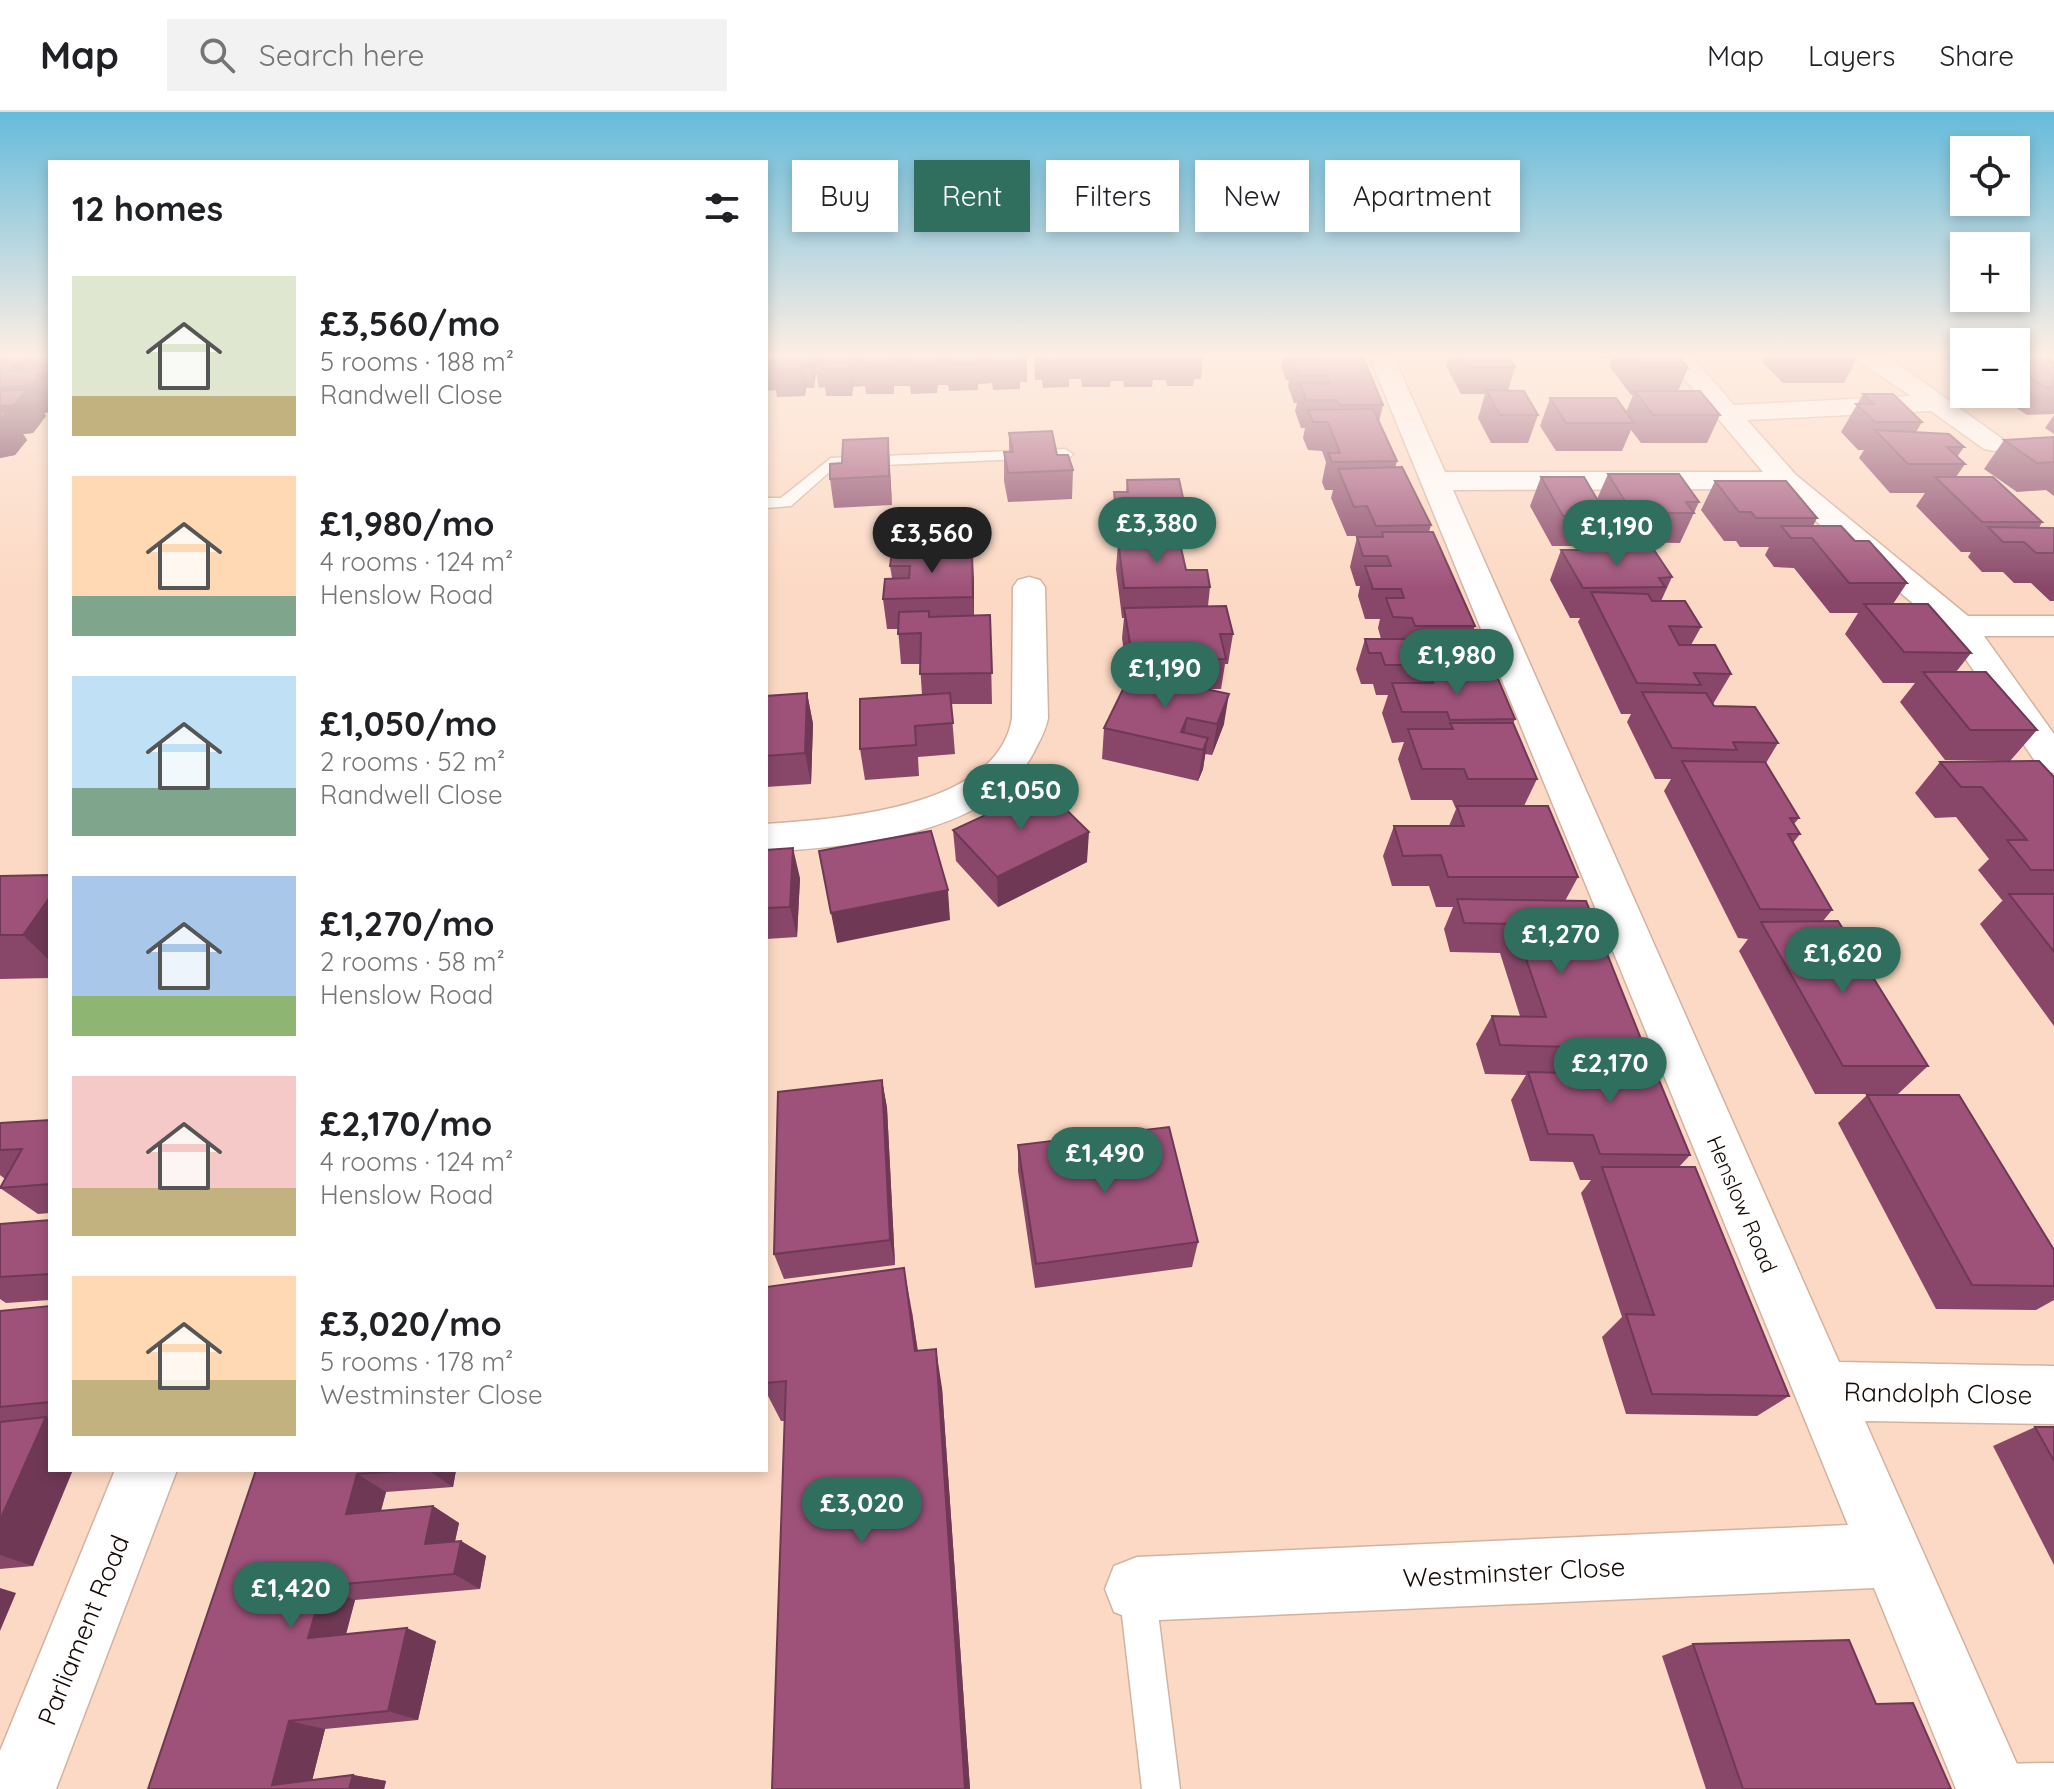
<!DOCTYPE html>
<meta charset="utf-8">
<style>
body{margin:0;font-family:Quicksand,sans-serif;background:#f2f2f2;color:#202124;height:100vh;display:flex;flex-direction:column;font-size:30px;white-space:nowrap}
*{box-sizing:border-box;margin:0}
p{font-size:26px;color:#757577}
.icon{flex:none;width:44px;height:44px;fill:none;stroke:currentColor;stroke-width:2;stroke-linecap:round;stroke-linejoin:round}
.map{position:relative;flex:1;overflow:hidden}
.drawer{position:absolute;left:48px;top:48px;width:720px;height:1312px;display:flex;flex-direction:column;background:#fff;border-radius:0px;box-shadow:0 4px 12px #0003}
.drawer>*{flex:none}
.guide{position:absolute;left:792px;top:48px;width:760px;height:72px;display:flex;gap:16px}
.fabs{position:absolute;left:1950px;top:24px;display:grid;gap:16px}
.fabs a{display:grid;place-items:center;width:80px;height:80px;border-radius:0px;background:#fff;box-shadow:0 4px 12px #0003;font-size:40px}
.price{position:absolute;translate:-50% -68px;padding:0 18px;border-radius:28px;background:#306f5d;color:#fff;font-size:26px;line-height:52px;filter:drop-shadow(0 2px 4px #0008)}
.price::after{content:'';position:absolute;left:50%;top:48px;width:24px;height:18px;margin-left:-12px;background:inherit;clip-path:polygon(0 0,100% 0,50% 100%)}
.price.on{background:#222;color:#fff}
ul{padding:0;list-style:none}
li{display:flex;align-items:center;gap:24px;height:200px;padding:0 24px}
li span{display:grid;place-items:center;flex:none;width:224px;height:160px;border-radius:0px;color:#555}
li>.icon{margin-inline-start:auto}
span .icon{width:96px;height:96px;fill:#fffc;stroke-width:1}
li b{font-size:34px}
h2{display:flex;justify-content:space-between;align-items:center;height:96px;padding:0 24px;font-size:34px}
.pill{padding:0 28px;border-radius:0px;background:#fff;box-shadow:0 4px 12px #0003;font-size:28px;line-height:72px}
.pill.on{background:#306f5d;color:#fff}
header{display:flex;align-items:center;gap:48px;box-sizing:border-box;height:112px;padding:0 40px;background:#fff;border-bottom:2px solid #e0e0e0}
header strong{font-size:38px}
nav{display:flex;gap:44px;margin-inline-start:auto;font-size:28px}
.search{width:560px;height:72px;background:#f2f2f2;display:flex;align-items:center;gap:20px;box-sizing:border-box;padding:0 28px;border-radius:0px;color:#757577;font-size:30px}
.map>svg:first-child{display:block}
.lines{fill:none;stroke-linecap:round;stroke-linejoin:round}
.lane-casing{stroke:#d4b29e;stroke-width:3}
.street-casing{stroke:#d4b29e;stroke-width:3}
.lane{fill:#fff;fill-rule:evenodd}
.street{fill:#fff;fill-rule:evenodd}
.wall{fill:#884769}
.shaded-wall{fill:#6f3955}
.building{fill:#9e527a;stroke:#6f3955;stroke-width:2}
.labels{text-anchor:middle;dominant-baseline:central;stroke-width:7;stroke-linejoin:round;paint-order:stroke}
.street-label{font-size:22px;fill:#140904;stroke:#fff}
.near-street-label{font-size:26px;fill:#140904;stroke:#fff}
</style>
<header>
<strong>Map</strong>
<div class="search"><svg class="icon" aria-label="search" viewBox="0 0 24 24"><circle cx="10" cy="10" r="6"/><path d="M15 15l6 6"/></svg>Search here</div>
<nav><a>Map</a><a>Layers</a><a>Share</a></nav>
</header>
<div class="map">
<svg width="2054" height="1677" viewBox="0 0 2054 1677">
<rect width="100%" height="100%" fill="#fcd9c4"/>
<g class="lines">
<defs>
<g id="lane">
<polygon points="1065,337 1073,342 1070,345 835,355 791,394 766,396 766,386 781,386 831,346"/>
<polygon points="1137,1459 1150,1464 1155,1477 1180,1677 1142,1677 1119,1477 1124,1464"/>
<polygon points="2054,1651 2054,1677 1975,1677 1973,1671 1978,1657 1992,1652"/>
</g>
<g id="street">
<polygon points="1368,241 1392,241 1445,360 1763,360 1663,241 1689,241 1734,293 1911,284 1846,241 1877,241 1905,257 2008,331 2004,337 1994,339 1984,337 1931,299 1747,308 1796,363 1968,504 2054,504 2054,524 1984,524 2054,622 2054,661 2041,658 1948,521 1778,377 1453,378 1839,1250 2054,1254 2054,1312 1865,1309 2028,1677 1956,1677 1874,1476 1137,1509 1114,1500 1105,1477 1114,1454 1137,1445 1848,1413"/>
<path d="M1029 465 1040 468 1045 475 1048 606C1046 618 1040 628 1034 640 989 725 851 734 766 740V712C836 707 998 697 1012 606L1013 475 1018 468Z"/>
<polygon points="115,1358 177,1358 56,1677 0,1677 0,1639"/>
</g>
</defs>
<use href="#lane" class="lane-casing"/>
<use href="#street" class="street-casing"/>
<use href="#lane" class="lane"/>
<use href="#street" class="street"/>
</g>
<g class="wall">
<polygon points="0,241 50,241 50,300 44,301 46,304 33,321 23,322 27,328 15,343 0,346"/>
<polygon points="766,241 815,245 1027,241 1027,270 1020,270 1020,277 993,278 992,271 978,272 978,278 949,279 948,273 938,273 937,281 911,282 910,274 894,274 894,282 866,282 865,274 853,275 852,284 826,284 825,275 819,276 816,260 814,276 806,276 805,284 777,285 776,278 766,279"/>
<polygon points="1034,241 1203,241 1201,267 1194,267 1193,274 1167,274 1166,268 1153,268 1152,275 1124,275 1123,269 1111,269 1110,275 1082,275 1081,267 1069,267 1069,275 1043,276 1042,268 1035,268"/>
<polygon points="1283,241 1361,241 1383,293 1379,310 1397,349 1395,356 1431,413 1429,420 1475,514 1472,521 1492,559 1491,562 1515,607 1513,612 1537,667 1524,694 1578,765 1565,789 1645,937 1639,944 1690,1043 1679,1055 1789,1284 1757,1304 1626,1302 1602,1225 1622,1205 1581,1081 1591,1068 1580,1068 1573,1050 1530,1049 1511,988 1526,963 1485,962 1476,932 1492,904 1520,904 1500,841 1450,840 1444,817 1453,795 1436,795 1429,774 1392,774 1383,744 1394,714 1449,714 1456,697 1452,688 1411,688 1398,647 1404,630 1392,631 1382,601 1388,583 1376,583 1373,572 1361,572 1356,557 1365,527 1381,527 1378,516 1380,507 1365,507 1358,484 1360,474 1356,474 1350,455 1357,425 1360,425 1360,424 1347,424 1331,386 1333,378 1325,378 1322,370 1326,350 1322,339 1308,338 1303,326 1305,316 1301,316 1295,299 1297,291 1294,291 1288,274 1289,268 1286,268 1281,254"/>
<polygon points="1450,241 1507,241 1515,255 1508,279 1538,303 1528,331 1491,331 1478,306 1485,282 1461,282 1446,254"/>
<polygon points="1600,241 1676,241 1688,256 1678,279 1720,303 1707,331 1641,331 1631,318 1622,339 1556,339 1540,314 1550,286 1626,300 1633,283 1631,283 1609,254 1612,246 1604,246"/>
<polygon points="1766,241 1856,241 1858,244 1844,271 1783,271 1762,250"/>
<polygon points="1936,241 1964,241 1964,260"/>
<polygon points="2016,241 2023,241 2020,246 2054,250 2054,302 2027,303 1996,282 2016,282"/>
<polygon points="1863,282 1922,310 1916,320 1964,335 1957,345 1965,352 1956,365 2042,410 2039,416 2054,416 2054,489 2050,489 2031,471 2014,471 2003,460 1982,460 1968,445 1971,440 1961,440 1916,394 1925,381 1890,381 1859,346 1864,338 1858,338 1841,320"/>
<polygon points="2054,303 2054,322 2045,316"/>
<polygon points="1009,321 1057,343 1073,358 1072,387 1008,390 1004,369 1004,340 1009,340"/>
<polygon points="2054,325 2054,384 2046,378 2017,380 1984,357 2004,328"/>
<polygon points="888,326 892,393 834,396 830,367 842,351"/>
<polygon points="1608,362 1699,390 1680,431 1630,430 1622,418 1613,418 1600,397 1589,423 1576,423 1572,434 1552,434 1530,394 1541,365 1597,387"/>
<polygon points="1127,368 1186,400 1183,429 1180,429 1186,458 1210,475 1208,494 1233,522 1228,552 1225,552 1221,577 1209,577 1224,612 1212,643 1205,642 1203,657 1198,669 1102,647 1104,616 1128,567 1122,526 1124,506 1122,506 1116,457 1118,430 1115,431 1112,409 1114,380 1126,380"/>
<polygon points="1715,369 1817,406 1813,414 1855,429 1907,471 1893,492 1971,541 1956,560 2037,618 2010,649 1945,648 1900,590 1915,571 1883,571 1845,522 1858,501 1830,501 1794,456 1774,455 1765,443 1769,435 1740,435 1736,429 1724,429 1701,398"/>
<polygon points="1561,438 1672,465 1661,489 1701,515 1691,533 1731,562 1713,592 1714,594 1778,631 1766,651 1799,706 1794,712 1800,722 1793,731 1832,798 1823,809 1928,954 1898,982 1815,982 1739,839 1748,827 1738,826 1664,679 1671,667 1655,667 1627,610 1631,602 1621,602 1578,510 1580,506 1570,506 1550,468"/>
<polygon points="892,440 974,468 974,503 990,503 992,592 951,592 955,642 918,645 919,664 865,668 860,637 922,583 920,552 901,552 898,517 887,517 883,487 892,466 890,454"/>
<polygon points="807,581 813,612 811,672 766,675 766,584"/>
<polygon points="1940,650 2054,665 2054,914 1980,812 2003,788 2002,788 1978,758 1989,747 1956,705 1935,706 1915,681"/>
<polygon points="953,718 1087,750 998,795 956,749"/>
<polygon points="766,738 800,766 797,825 766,827"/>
<polygon points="50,763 50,866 0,867 0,764"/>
<polygon points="882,968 887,996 895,1153 784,1167 774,1142"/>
<polygon points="1867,983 2054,1138 2054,1188 2036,1198 1936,1197 1838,1011"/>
<polygon points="50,1008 50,1101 38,1102 0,1076 5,1067 0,1063 0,1011"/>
<polygon points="1018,1033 1198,1130 1192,1155 1035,1176 1018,1059"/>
<polygon points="50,1108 50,1188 6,1191 0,1187 0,1112"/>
<polygon points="766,1175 912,1200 918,1239 942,1276 970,1677 772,1677 785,1309 781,1309 766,1280"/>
<polygon points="50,1194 50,1358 33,1454 0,1457 0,1199"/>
<polygon points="2035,1315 2054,1315 2054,1453 1993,1334"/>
<polygon points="256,1358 456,1358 453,1375 386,1380 381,1399 433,1394 459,1411 455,1429 461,1429 486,1444 480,1477 355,1488 346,1523 436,1529 418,1608 325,1617 312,1668 353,1663 386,1669 384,1677 148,1677"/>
<polygon points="1693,1532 1876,1592 1951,1677 1706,1677 1662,1544"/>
</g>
<g class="shaded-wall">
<polygon points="811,241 815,241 816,248 816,260 814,276 810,249"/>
<polygon points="850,247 853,275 852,284 849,256"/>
<polygon points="892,247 894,274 894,282 892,254"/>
<polygon points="19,249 33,271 44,256 50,265 50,300 44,301 46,304 33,321 23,322 27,328 15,343 0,346 0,276 10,259"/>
<polygon points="802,249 806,276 805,284 801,257"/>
<polygon points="888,326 890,355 892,393 889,364"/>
<polygon points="972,439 974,468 974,516 973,485"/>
<polygon points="807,581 813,612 811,672 805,641"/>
<polygon points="1229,582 1224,612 1212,643 1217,612"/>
<polygon points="1187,606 1183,634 1181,620"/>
<polygon points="1208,626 1203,657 1198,669 1203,638"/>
<polygon points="1089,720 1087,750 998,795 997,765"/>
<polygon points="793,736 800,766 797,825 790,795"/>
<polygon points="948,778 950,808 837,831 831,801"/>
<polygon points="50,785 50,849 23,823"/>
<polygon points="882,968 887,996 895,1153 890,1128"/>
<polygon points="904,1156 912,1200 923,1279 915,1239"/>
<polygon points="936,1237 942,1276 970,1677 965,1677"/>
<polygon points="46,1305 50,1307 50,1358 73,1358 33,1454 0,1443 0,1408"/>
<polygon points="428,1358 456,1358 453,1375"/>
<polygon points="357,1362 386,1380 375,1419 346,1402"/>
<polygon points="433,1394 459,1411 451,1447 425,1432"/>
<polygon points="461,1429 486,1444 480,1477 454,1462"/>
<polygon points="323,1474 355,1488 341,1538 308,1526"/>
<polygon points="0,1476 16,1481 0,1519"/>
<polygon points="407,1516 436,1529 418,1608 388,1599"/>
<polygon points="289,1609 325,1617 310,1677 272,1673"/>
<polygon points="353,1663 386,1669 384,1677 349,1677"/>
</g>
<g class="building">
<polygon points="0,241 50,241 50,247 19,249 10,259 44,256 31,273 0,276"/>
<polygon points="766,241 811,241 810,249 802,249 801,257 772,257 774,251 766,251"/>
<polygon points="816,241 1027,241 1027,243 1019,243 1020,250 992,250 992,244 977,244 977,251 947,252 947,245 936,246 936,254 909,254 909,246 892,247 892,254 863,255 864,247 850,247 849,256 822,257 824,248 815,248"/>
<polygon points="1042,241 1069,241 1070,248 1043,249"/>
<polygon points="1082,241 1122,241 1111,242 1112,247 1083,248"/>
<polygon points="1125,241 1153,241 1154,247 1126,248"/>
<polygon points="1169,241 1195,241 1196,246 1170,247"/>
<polygon points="1320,241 1361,241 1383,293 1339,293 1337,288 1306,288 1300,271 1329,272 1326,264 1299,264 1293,247 1322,247"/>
<polygon points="1461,241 1507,241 1515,255 1469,255"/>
<polygon points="1631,241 1676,241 1688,256 1642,256"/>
<polygon points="1794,241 1856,241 1858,244 1796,244"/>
<polygon points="2046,245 2054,250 2054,275 2046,276 2016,256 2016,246"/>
<polygon points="28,277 14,293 0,294 0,279"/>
<polygon points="1486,278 1524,279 1538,303 1500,303"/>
<polygon points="1635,279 1700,279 1720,303 1653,303"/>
<polygon points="1863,282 1893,282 1922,310 1875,310 1856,292 1874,292"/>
<polygon points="1550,286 1616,286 1634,311 1566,311"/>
<polygon points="1373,297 1397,349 1332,350 1328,341 1340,341 1328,310 1313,310 1308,298"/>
<polygon points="7,299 0,309 0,300"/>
<polygon points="1875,318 1949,322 1964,335 1947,335 1965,352 1908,352"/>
<polygon points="1052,319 1057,343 1068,343 1073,358 1008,361 1004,340 1013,340 1009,321"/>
<polygon points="2054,325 2054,350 2037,351 2004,328"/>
<polygon points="888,326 889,364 830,367 830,352 842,351 843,328"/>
<polygon points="1402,355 1431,413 1376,414 1367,394 1354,395 1338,357"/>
<polygon points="1608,362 1679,362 1699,390 1686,390 1694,401 1643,401 1635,389 1625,389"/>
<polygon points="1541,365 1584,365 1601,394 1577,394 1584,404 1563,404"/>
<polygon points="1935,365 1993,365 2042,410 1982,410"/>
<polygon points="1179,367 1186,400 1117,401 1114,380 1128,380 1127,368"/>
<polygon points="1715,369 1786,369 1817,406 1756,406 1751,400 1739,400"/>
<polygon points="1781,414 1841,414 1855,429 1869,429 1907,471 1849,471 1812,426 1791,426"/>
<polygon points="1988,415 2054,416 2054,441 2036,441 2024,430 2003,430"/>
<polygon points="1382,420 1433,420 1475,514 1415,514 1412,506 1393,505 1386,486 1404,486 1401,477 1373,477 1365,454 1391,454 1387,444 1363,444 1357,425 1383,425"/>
<polygon points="1118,427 1179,427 1186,458 1207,458 1210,475 1124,476"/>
<polygon points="1561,438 1654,438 1672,465 1659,466 1665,475 1583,476"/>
<polygon points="972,439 973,485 883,487 885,467 909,466 910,454 890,454 892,440"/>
<polygon points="1591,480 1648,482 1652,489 1685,489 1701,515 1669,514 1679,533 1715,533 1731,562 1694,561 1701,573 1637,571"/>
<polygon points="1864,492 1928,492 1971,541 1904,540"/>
<polygon points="1226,494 1233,522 1220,522 1226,547 1133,549 1124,496"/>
<polygon points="929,499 929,505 990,503 992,561 920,562 921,521 898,522 899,500"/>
<polygon points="1417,520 1476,521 1492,559 1429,558 1427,553 1385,553 1381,541 1369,541 1365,527 1419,527"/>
<polygon points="1923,560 1986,560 2037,618 1970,618"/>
<polygon points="1131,561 1229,582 1217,612 1187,606 1181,620 1208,626 1203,638 1104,616"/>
<polygon points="1430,562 1496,562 1515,607 1450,608 1447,600 1402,600 1392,571 1433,571"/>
<polygon points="1642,580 1706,581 1714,594 1755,595 1778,631 1733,630 1737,638 1672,636"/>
<polygon points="807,581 805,641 766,644 766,584"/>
<polygon points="950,581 953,611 915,614 916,633 860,637 860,587"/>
<polygon points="1450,611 1513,611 1537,667 1468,667 1464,657 1422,657 1408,617 1453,617"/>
<polygon points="1682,649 1765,650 1799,706 1790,706 1800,722 1788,722 1832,798 1760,797"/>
<polygon points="2039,649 2054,665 2054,758 2031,758 2007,728 2027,728 2005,702 1982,675 1961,675 1940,650"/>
<polygon points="1044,676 1089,720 997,765 953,718"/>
<polygon points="1457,694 1548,694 1578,765 1448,765 1441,743 1403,744 1394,714 1464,714"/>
<polygon points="931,719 948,778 831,801 819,739"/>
<polygon points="793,736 790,795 766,796 766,738"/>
<polygon points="50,763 50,785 23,823 0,823 0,764"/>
<polygon points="2009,782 2054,782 2054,840"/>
<polygon points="1457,787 1586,789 1645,937 1500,933 1492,904 1546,905 1514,812 1464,811"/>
<polygon points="1838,809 1928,954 1843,954 1761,810"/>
<polygon points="1565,943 1649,944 1690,1043 1600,1042 1593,1023 1548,1022 1528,960 1571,961"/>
<polygon points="882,968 890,1128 774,1142 778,980"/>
<polygon points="1867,983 1959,983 2054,1138 2054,1174 1972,1173"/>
<polygon points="50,1008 50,1072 0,1076 22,1037 0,1038 0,1011"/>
<polygon points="1169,1015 1198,1130 1036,1152 1018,1033"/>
<polygon points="1602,1055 1695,1055 1789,1284 1652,1282 1626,1202 1654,1203"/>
<polygon points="50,1108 50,1162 0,1165 0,1112"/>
<polygon points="904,1156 915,1239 936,1237 965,1677 772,1677 786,1269 766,1271 766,1175"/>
<polygon points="50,1194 50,1290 0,1295 0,1199"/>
<polygon points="46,1305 0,1408 0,1310"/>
<polygon points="2035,1315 2054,1315 2054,1349"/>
<polygon points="256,1358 412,1358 357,1362 346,1402 433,1394 425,1432 461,1429 454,1462 323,1474 308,1526 407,1516 388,1599 289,1609 272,1673 353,1663 349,1677 148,1677"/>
<polygon points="1849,1528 1876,1592 1913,1591 1951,1677 1743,1677 1693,1532"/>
</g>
<linearGradient id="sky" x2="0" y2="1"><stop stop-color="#65bbdb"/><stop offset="0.51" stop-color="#feeee4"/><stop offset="1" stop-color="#feeee4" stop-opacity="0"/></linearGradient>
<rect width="2054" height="476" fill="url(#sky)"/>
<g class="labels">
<g class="street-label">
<text transform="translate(1742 1092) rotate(67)">Henslow Road</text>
</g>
<g class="near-street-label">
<text transform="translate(1938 1281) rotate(1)">Randolph Close</text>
<text transform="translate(1514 1460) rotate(-3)">Westminster Close</text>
<text transform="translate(83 1518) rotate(-68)">Parliament Road</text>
</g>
</g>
</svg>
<div class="fabs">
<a><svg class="icon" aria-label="locate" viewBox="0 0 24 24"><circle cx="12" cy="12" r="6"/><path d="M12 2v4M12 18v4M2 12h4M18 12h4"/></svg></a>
<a>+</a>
<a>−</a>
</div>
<b class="price" style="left:1157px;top:453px">£3,380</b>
<b class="price" style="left:1617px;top:456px">£1,190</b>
<b class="price on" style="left:932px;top:463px">£3,560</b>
<b class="price" style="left:1457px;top:585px">£1,980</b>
<b class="price" style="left:1165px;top:598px">£1,190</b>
<b class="price" style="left:1021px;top:720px">£1,050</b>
<b class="price" style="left:1561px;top:864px">£1,270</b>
<b class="price" style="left:1843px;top:883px">£1,620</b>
<b class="price" style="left:1610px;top:993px">£2,170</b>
<b class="price" style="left:1105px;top:1083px">£1,490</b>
<b class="price" style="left:862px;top:1433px">£3,020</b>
<b class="price" style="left:291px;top:1518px">£1,420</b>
<div class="guide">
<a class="pill">Buy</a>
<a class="pill on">Rent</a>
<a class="pill">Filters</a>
<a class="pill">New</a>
<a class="pill">Apartment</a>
</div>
<section class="drawer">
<h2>12 homes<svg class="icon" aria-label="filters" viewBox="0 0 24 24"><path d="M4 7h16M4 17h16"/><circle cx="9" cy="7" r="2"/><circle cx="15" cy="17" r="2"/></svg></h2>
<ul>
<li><span style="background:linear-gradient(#dfe7d0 75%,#c2b280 0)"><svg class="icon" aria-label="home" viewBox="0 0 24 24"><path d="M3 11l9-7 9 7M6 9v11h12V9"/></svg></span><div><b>£3,560/mo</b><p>5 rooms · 188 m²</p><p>Randwell Close</p></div></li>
<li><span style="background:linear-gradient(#ffd9b3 75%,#7fa58c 0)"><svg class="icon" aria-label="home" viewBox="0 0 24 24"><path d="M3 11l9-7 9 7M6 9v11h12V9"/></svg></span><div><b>£1,980/mo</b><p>4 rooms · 124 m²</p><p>Henslow Road</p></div></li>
<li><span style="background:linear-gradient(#bfe0f5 70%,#7fa58c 0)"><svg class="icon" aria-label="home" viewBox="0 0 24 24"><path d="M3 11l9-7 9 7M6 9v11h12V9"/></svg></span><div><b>£1,050/mo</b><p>2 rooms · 52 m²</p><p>Randwell Close</p></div></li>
<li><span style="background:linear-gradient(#a9c7e8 75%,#8fb573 0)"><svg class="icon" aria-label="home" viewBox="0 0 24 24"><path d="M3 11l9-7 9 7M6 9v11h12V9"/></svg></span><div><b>£1,270/mo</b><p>2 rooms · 58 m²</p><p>Henslow Road</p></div></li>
<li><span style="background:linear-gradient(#f6c9c9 70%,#c2b280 0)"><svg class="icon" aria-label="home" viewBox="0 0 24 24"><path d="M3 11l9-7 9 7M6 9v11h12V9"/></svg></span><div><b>£2,170/mo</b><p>4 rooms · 124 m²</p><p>Henslow Road</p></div></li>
<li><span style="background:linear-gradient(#ffd9b3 65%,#c2b280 0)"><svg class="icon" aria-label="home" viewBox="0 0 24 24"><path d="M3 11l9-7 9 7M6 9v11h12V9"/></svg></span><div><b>£3,020/mo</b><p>5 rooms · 178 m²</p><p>Westminster Close</p></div></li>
</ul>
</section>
</div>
